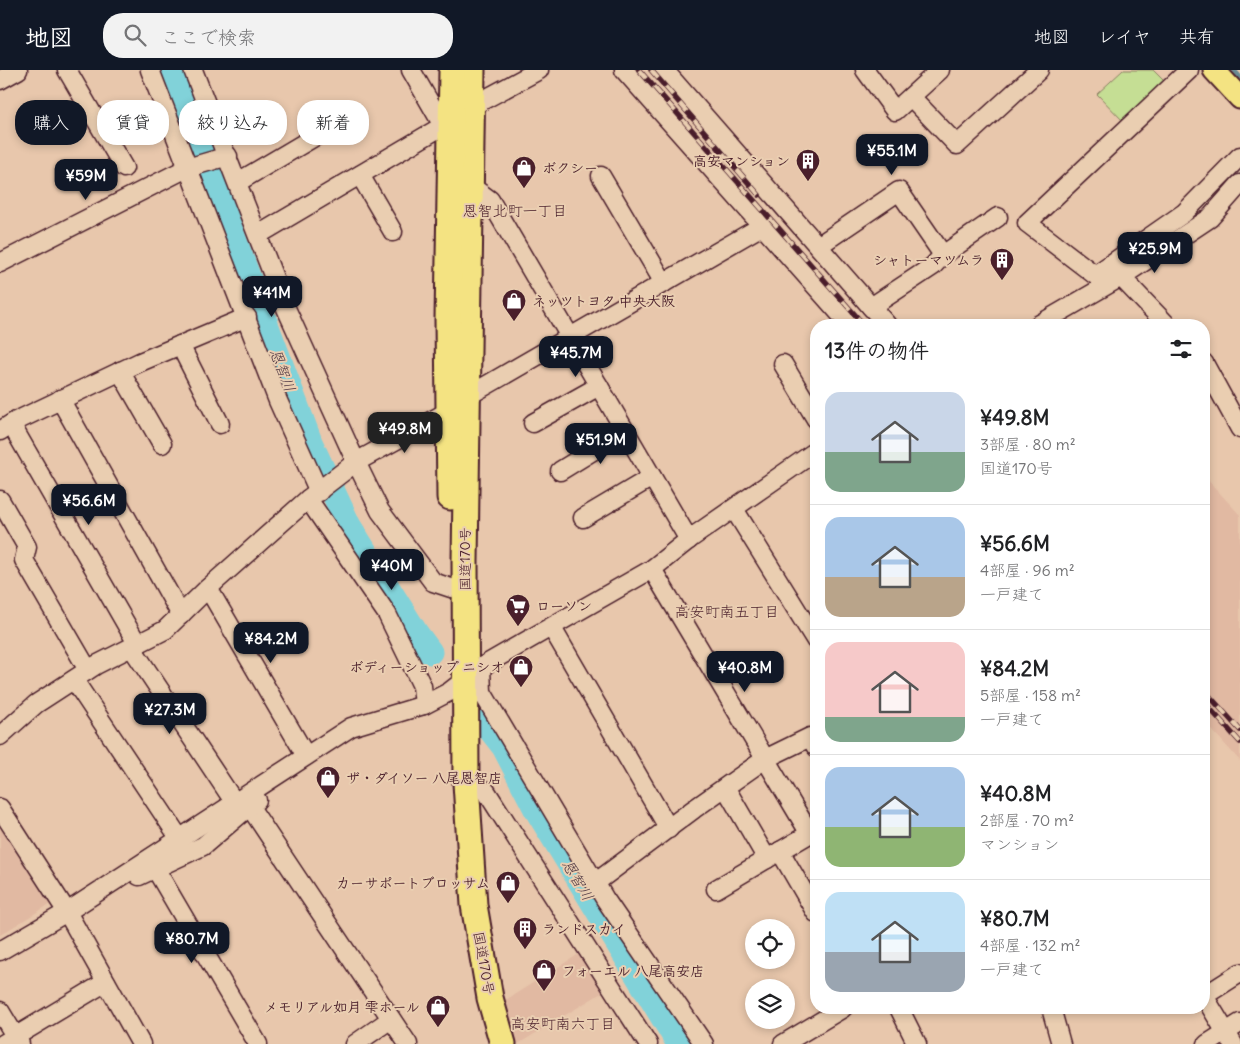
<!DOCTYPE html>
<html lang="ja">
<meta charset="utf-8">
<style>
body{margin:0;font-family:Delius,"Klee One",sans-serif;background:#f2f2f2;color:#202124;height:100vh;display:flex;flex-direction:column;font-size:19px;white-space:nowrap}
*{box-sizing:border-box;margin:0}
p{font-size:16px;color:#757577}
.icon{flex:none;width:28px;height:28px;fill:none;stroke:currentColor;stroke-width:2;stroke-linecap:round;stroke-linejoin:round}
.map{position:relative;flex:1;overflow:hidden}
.drawer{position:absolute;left:810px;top:249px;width:400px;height:695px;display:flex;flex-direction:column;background:#fff;border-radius:20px;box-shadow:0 2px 8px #0003}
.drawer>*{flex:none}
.top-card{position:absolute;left:15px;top:30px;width:475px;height:45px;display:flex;gap:10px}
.controls{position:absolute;left:745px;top:849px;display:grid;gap:10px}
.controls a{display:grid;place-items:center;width:50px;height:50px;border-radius:50%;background:#fff;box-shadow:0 2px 8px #0003;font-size:25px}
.price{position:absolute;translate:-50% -42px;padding:0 11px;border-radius:10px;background:#111827;color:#fff;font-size:16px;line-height:32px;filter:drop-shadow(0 1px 2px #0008)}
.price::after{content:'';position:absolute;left:50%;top:30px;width:15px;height:11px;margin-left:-8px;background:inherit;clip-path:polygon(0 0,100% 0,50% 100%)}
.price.selected{background:#222;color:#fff}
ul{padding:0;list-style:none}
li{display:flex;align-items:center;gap:15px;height:125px;padding:0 15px}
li+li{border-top:1px solid #e0e0e0}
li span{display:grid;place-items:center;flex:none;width:140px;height:100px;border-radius:15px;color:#555}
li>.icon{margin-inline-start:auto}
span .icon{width:60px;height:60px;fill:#fffc;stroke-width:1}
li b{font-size:21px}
h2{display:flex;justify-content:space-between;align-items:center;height:60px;padding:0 15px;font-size:21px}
.tag{padding:0 18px;border-radius:20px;background:#fff;box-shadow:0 2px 8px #0003;font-size:18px;line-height:45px}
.tag.selected{background:#111827;color:#fff}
header{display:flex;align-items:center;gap:30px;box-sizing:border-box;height:70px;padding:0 25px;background:#111827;color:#fff}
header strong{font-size:24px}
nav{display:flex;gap:28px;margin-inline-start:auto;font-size:18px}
.search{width:350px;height:45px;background:#f2f2f2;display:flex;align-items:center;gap:12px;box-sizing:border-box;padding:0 18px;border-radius:20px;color:#757577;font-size:19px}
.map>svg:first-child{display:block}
.built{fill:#e1b9a2}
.green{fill:#c5de94;stroke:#887e60}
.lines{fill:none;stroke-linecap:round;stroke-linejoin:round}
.stream{stroke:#6b8a93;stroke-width:4.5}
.river{stroke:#81d2d9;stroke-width:25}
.minor-casing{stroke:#4a1f2b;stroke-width:21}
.major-casing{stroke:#4a1f2b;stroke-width:25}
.highway-casing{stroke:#4a1f2b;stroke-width:29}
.minor{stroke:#eaceb1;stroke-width:18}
.major{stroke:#f4e382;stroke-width:21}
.highway{stroke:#f4e382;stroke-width:25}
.rail-casing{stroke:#4a1f2b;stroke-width:5.5}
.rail{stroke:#eaceb1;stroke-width:4;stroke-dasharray:11;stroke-linecap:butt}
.labels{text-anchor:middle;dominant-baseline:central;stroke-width:4;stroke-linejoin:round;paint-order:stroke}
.poi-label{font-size:14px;font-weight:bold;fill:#4a1f2b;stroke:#eaceb1;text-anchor:start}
.street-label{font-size:14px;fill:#4a1f2b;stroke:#eaceb1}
.neighbourhood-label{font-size:15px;fill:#4a1f2b;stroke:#eaceb1}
.water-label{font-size:15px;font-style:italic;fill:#523a45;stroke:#eaceb1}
</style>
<header>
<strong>地図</strong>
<div class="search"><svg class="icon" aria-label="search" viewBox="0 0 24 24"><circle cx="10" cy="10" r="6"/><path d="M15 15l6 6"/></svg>ここで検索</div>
<nav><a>地図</a><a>レイヤ</a><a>共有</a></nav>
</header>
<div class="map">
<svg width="1240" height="974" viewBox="0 0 1240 974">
<rect width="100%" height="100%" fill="#e8c7ac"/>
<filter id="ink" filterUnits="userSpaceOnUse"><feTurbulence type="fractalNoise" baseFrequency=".02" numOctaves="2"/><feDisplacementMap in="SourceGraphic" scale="10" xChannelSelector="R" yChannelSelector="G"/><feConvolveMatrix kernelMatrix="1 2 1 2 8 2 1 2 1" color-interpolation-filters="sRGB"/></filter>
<g filter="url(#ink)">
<g class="built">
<polygon points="1204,406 1240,445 1240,691 1204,651"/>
<polygon points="0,746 55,831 0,865"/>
<polygon points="579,884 603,922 518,974 514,974 504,931"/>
</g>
<polygon class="green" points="1123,0 1153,0 1167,14 1125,53 1097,24"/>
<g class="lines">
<polyline class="stream" points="1234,0 1240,7"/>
<g class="river">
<polyline points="171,0 310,372 349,456 416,563 430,582"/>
<polyline points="479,645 504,677 536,739 679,974"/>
</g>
<defs>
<g id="minor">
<polyline points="67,0 124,98"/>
<polyline points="150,0 278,331 319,422"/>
<polyline points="193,0 285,236 356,392 380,441 433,512 451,518"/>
<polyline points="411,0 438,47 452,47 539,0"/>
<polyline points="624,0 850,255"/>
<polyline points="664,0 887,255"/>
<polyline points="865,0 895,41 940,0"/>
<polyline points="1189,0 1027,153 1095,205 1184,143 1240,86"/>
<polyline points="0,10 18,0"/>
<polyline points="911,27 957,75 1039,0"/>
<polyline points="360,105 393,162"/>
<polyline points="601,106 664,213"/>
<polyline points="238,112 321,63"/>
<polyline points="471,116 490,130 689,470"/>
<polyline points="258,165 451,51"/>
<polyline points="818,176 899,121 943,185"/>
<polyline points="0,193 187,98 228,86"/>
<polyline points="1121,207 1167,255"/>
<polyline points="871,237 933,196 943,185 998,147"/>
<polyline points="1038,255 1121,207 1192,160 1210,148 1240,114"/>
<polyline points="180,275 220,354"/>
<polyline points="1204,293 1240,359"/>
<polyline points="783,294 816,349"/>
<polyline points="120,301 162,374"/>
<polyline points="468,326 762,156"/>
<polyline points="60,329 181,545"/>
<polyline points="533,353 599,316"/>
<polyline points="11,354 138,575"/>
<polyline points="0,361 16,351 140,292 247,247"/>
<polyline points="560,401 625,361"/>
<polyline points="308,429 387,544 422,616 424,635"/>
<polyline points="0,430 27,477 24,490 88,600"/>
<polyline points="734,439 816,571"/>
<polyline points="583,448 652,407"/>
<polyline points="652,499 810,764"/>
<polyline points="208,518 306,686"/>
<polyline points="552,558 669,759"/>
<polyline points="132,578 235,733"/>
<polyline points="481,597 482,622 605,829 704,974"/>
<polyline points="74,610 180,769"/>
<polyline points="0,666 36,634 96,595 165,560 208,518 308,429 356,392 449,341"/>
<polyline points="466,713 486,721 648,974"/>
<polyline points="728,722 767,789"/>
<polyline points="250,737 408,974"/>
<polyline points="0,738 67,842 141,974"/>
<polyline points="780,781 816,843"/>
<polyline points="155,798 258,974"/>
<polyline points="139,806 203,776 257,730"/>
<polyline points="595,813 694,739 765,689 810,667 816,677"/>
<polyline points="716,819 816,760"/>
<polyline points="0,881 67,842 351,657 424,635 449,622 481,597 652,499 691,468 816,381"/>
<polyline points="899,938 917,974"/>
<polyline points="1051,938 1061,974"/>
<polyline points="0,941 20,974"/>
<polyline points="3,974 106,912"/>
<polyline points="355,974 391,949"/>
<polyline points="783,974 843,938"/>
<polyline points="1207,974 1240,953"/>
<polyline points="1233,974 1204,926 1240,903"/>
</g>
<polyline id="major" points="1214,0 1240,28"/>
<g id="highway">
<polyline points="472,0 465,491 466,713 474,835 490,928 503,974"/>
<polyline points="450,427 448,250 452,0"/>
</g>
</defs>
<use href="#minor" class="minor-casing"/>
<use href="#major" class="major-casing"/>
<use href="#highway" class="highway-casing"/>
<use href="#minor" class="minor"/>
<use href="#major" class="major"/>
<use href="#highway" class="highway"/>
<defs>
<g id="rail">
<polyline points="639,0 864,255"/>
<polyline points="651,0 759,125"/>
<polyline points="1204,620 1240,660"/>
<polyline points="1204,632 1240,672"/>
</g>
</defs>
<use href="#rail" class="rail-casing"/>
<use href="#rail" class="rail"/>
</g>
</g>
<defs>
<symbol id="building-pin" viewBox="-11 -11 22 30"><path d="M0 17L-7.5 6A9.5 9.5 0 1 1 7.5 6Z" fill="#4a1f2b" stroke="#eaceb1"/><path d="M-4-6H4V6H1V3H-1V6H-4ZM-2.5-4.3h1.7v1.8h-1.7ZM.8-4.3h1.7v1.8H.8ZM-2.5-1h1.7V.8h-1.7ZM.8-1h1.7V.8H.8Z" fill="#fff"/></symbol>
<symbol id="shop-pin" viewBox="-11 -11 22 30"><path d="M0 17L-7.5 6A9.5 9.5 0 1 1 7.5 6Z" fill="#4a1f2b" stroke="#eaceb1"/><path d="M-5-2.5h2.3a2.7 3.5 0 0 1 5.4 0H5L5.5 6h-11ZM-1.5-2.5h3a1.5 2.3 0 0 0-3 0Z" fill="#fff"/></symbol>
<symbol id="supermarket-pin" viewBox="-11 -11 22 30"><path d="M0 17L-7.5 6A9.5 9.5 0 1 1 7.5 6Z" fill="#4a1f2b" stroke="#eaceb1"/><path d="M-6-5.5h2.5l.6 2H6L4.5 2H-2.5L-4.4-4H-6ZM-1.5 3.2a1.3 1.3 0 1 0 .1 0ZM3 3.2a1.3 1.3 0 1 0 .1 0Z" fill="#fff"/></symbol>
</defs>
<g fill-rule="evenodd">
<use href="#building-pin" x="794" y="77" width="28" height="38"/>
<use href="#shop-pin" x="510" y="84" width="28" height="38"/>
<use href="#building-pin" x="988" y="176" width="28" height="38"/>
<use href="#shop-pin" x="500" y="217" width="28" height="38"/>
<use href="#supermarket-pin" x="504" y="522" width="28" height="38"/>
<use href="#shop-pin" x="507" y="583" width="28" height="38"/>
<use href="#shop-pin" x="314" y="694" width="28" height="38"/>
<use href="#shop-pin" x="494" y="799" width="28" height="38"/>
<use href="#building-pin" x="511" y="845" width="28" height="38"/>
<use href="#shop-pin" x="530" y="887" width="28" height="38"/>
<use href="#shop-pin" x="424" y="923" width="28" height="38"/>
</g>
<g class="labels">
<g class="poi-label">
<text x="790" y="91" text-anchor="end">高安マンション</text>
<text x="542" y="98">ボクシー</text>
<text x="984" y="190" text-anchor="end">シャトーマツムラ</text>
<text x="532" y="231">ネッツトヨタ 中央大阪</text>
<text x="536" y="536">ローソン</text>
<text x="504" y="597" text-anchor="end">ボディーショップ ニシオ</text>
<text x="346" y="708">ザ・ダイソー 八尾恩智店</text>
<text x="490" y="813" text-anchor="end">カーサポートブロッサム</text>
<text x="542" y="859">ランドスカイ</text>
<text x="562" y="901">フォーエル 八尾高安店</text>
<text x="420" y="937" text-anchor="end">メモリアル如月 雫ホール</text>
</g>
<g class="street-label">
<text transform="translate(465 489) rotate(-90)">国道170号</text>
<text transform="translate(484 893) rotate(80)">国道170号</text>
</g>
<g class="neighbourhood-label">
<text x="515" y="140">恩智北町一丁目</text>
<text x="727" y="541">高安町南五丁目</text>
<text x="563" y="953">高安町南六丁目</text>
</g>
<g class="water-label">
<text transform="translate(283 300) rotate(69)">恩智川</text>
<text transform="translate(578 810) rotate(59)">恩智川</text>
</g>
</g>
</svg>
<div class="controls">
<a><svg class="icon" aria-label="locate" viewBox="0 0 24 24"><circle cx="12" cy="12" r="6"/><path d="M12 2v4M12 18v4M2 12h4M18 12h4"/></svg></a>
<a><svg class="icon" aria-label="layers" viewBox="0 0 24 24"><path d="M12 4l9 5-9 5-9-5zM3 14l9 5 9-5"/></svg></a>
</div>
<b class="price" style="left:892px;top:106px">¥55.1M</b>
<b class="price" style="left:86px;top:131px">¥59M</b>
<b class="price" style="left:1155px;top:204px">¥25.9M</b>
<b class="price" style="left:272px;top:248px">¥41M</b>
<b class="price" style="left:576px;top:308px">¥45.7M</b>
<b class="price selected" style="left:405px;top:384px">¥49.8M</b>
<b class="price" style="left:601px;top:395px">¥51.9M</b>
<b class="price" style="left:89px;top:456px">¥56.6M</b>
<b class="price" style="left:392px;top:521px">¥40M</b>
<b class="price" style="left:271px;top:594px">¥84.2M</b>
<b class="price" style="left:745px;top:623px">¥40.8M</b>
<b class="price" style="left:170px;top:665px">¥27.3M</b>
<b class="price" style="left:192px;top:894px">¥80.7M</b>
<div class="top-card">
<a class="tag selected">購入</a>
<a class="tag">賃貸</a>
<a class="tag">絞り込み</a>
<a class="tag">新着</a>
</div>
<section class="drawer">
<h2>13件の物件<svg class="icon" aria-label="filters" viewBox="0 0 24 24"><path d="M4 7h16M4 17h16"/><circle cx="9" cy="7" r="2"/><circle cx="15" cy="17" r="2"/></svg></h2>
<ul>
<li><span style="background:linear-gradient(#c9d6e8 60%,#7fa58c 0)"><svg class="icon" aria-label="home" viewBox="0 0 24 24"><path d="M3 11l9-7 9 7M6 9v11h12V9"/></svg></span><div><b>¥49.8M</b><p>3部屋 · 80 m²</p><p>国道170号</p></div></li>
<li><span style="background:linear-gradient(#a9c7e8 60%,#b9a48a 0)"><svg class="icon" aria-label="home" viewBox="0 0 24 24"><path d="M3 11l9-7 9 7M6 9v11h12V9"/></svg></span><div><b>¥56.6M</b><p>4部屋 · 96 m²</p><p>一戸建て</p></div></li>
<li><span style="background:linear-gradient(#f6c9c9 75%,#7fa58c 0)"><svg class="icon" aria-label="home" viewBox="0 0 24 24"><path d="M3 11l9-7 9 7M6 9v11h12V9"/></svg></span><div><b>¥84.2M</b><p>5部屋 · 158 m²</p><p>一戸建て</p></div></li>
<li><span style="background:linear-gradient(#a9c7e8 60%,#8fb573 0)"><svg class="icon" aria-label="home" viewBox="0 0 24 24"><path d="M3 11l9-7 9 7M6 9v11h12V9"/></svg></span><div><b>¥40.8M</b><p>2部屋 · 70 m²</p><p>マンション</p></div></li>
<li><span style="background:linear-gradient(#bfe0f5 60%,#9aa5b1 0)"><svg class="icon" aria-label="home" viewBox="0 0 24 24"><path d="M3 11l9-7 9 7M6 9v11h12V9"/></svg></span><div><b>¥80.7M</b><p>4部屋 · 132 m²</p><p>一戸建て</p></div></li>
</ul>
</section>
</div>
